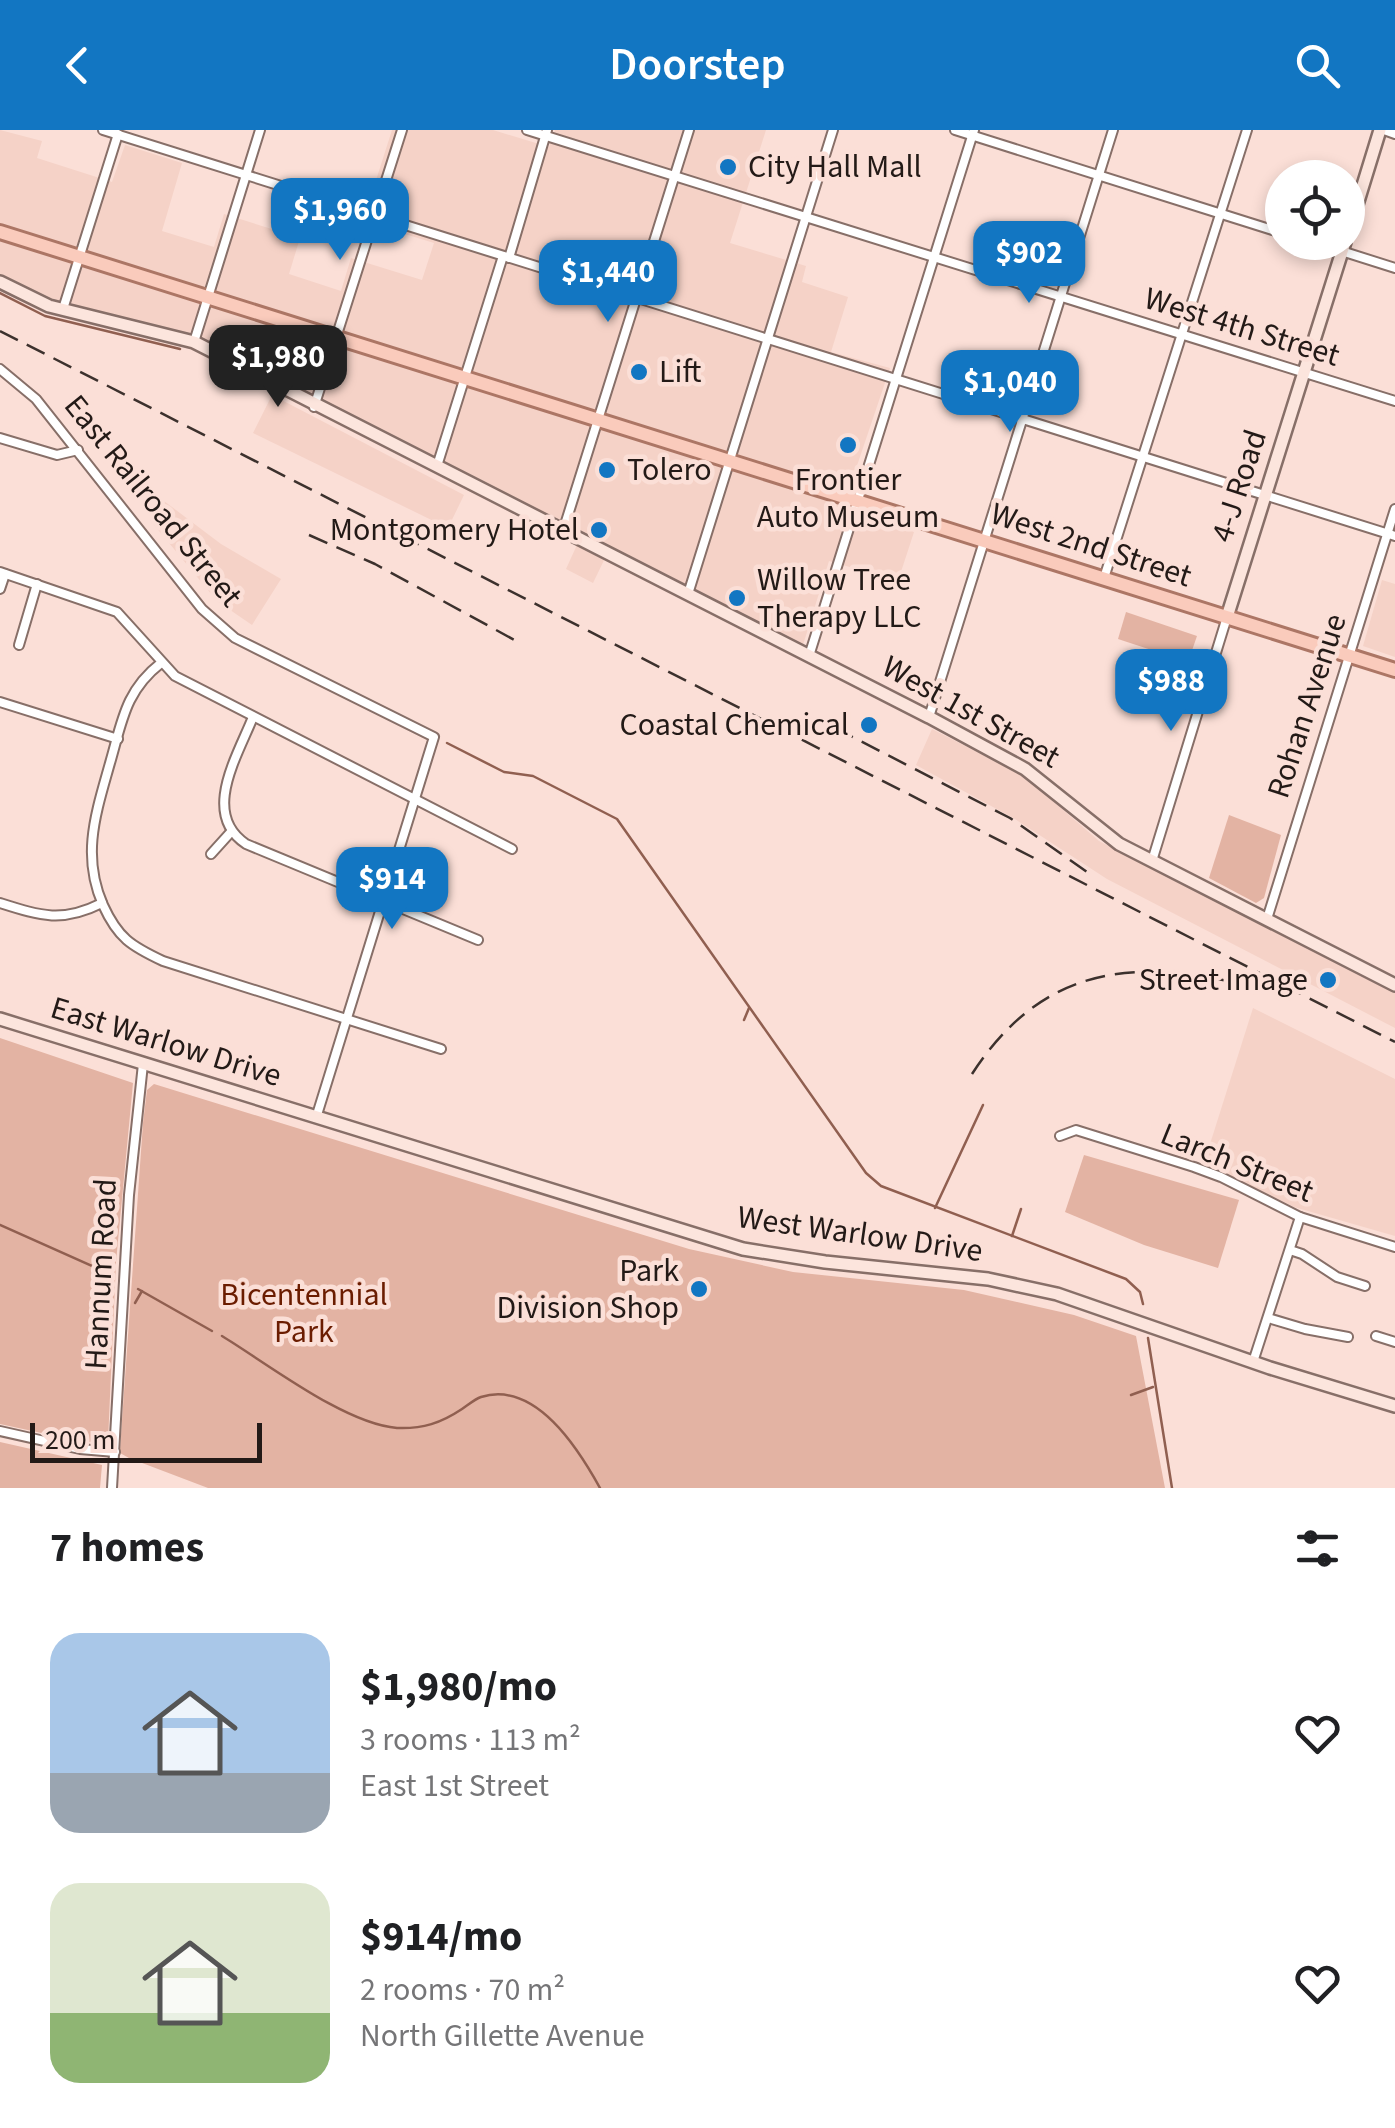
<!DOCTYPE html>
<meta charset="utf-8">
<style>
body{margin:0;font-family:"Source Sans 3",sans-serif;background:#f6f6f6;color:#202124;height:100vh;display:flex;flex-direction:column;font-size:38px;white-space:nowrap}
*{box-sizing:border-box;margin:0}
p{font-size:32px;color:#757577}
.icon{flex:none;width:55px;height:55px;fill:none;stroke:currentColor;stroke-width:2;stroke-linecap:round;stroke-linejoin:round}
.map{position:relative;height:1358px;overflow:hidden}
.sheet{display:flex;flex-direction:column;background:#fff;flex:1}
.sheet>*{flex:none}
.tools{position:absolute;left:1265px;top:30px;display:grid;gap:20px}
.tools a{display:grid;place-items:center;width:100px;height:100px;border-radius:50%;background:#fff;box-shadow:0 5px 15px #0003;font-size:50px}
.scale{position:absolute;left:30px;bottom:25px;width:232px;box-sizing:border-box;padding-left:10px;border:5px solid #231a17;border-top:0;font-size:28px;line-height:35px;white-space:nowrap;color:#231a17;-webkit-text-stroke:8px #fbdfd7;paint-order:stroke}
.price{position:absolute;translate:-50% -85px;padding:0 22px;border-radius:20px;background:#1276c2;color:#fff;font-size:32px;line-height:65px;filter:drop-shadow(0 2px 5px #0008)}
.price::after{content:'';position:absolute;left:50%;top:60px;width:30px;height:22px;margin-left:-15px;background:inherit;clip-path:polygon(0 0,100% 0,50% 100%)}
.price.current{background:#222;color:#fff}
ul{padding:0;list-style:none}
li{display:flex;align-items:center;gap:30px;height:250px;padding:0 50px}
li span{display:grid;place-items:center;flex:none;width:280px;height:200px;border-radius:30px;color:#555}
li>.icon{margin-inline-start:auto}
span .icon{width:120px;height:120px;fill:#fffc;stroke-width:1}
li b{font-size:42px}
h2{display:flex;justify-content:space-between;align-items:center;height:120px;padding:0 50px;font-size:42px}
header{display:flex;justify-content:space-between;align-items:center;height:130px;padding:0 50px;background:#1276c2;color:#fff;font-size:45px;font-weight:600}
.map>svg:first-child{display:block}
.built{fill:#f5d2c7}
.green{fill:#e3b3a3}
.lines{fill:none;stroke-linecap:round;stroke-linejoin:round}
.stream{stroke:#905f50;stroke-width:2.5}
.street-casing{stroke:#876f68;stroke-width:12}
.secondary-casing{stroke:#876f68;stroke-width:16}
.primary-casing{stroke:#ac7665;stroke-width:18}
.street{stroke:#fff;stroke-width:8}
.secondary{stroke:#fce5dd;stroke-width:11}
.primary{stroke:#facbbc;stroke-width:12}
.rail{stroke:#3c312d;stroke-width:2.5;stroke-dasharray:20 10;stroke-linecap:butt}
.poi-dot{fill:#1276c2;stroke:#fbdfd7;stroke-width:4}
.labels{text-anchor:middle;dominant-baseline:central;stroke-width:9;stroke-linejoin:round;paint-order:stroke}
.poi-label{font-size:32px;fill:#231a17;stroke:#fbdfd7;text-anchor:start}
.street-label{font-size:32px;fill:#231a17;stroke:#fbdfd7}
.park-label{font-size:32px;fill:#6b1c00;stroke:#fbdfd7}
</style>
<header><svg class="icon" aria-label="back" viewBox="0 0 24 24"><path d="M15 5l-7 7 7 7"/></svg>Doorstep<svg class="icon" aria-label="search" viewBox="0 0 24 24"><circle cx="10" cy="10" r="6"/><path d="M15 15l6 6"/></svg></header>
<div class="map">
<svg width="1395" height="1358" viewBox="0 0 1395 1358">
<rect width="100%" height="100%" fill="#fbdfd7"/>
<g class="built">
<polygon points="0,0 42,11 37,28 112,52 125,15 182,33 162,101 214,117 224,84 300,108 289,144 341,161 351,128 422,150 434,113 363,91 392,0 493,0 549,17 555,0 766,0 730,113 806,136 802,152 848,167 831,222 890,238 842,380 914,402 898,451 829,431 803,515 799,518 608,422 593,453 566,439 581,406 187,206 51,171 0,144"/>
<polygon points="272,265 464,365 448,398 253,303"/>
<polygon points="164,371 221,414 281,449 252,495 217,471 150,390"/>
<polygon points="1382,450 1395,454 1395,527 1363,516"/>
<polygon points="932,599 1024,646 1099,711 1395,863 1395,898 1107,749 1015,689 916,635"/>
<polygon points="1253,878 1395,949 1395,1106 1294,1077 1204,1033"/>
</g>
<g class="green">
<polygon points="1126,482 1197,506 1188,532 1118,509"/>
<polygon points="1229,685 1281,705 1264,768 1256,773 1209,748"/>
<polygon points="0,908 133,953 116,1132 108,1311 83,1312 0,1294"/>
<polygon points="154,954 689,1119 793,1142 964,1160 1074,1185 1136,1206 1165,1358 208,1358 129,1328 120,1323 120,1319 143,993 147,960"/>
<polygon points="1084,1025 1239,1070 1218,1138 1144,1115 1065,1082"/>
<polygon points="0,1312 102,1335 100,1358 0,1358"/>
</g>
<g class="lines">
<g class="stream">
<polyline points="0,163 45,186 180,219"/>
<polyline points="447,613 504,642 533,646 617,689 866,1043 881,1056 1126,1149 1140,1162 1143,1174"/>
<polyline points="744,890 749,878"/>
<polyline points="935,1078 983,975"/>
<polyline points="0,1095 110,1144"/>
<polyline points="1012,1106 1021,1079"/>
<polyline points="138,1159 212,1201"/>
<polyline points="135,1173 142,1161"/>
<path d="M222 1206C268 1234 345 1294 397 1298 423 1299 441 1293 462 1279 468 1275 475 1269 481 1267 536 1250 579 1320 600 1358"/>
<polyline points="1148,1208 1172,1358"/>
<polyline points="1131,1265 1153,1257"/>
</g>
<defs>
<g id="street">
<polyline points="103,0 1395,406"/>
<polyline points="527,0 1395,271"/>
<polyline points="955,0 1282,103"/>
<polyline points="1384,0 1395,4"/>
<polyline points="1313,112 1395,138"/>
<polyline points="509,128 547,0"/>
<polyline points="63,179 118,4"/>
<polyline points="194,212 260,0"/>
<polyline points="0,239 36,269 202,479 235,508 434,607 316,988"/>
<polyline points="314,277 402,0"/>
<polyline points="0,308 57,325 78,320"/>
<polyline points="437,336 503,126"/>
<polyline points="563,401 689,0"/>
<polyline points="0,442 117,482 175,546 512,719"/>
<polyline points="1104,448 1247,0"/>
<polyline points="0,459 5,444"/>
<polyline points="688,464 833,0"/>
<polyline points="19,515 37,454"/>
<polyline points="809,526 974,0"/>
<path d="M161 533C125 561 122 592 110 633 96 683 81 725 103 775 118 808 131 816 163 831L441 919"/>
<polyline points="0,572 118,609"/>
<path d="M253 587C237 627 201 684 246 714L478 810"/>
<polyline points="929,587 1113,0"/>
<polyline points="211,724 230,703"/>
<polyline points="1152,731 1227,487"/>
<path d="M0 773C41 786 62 793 102 773"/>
<polyline points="1267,789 1395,379"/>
<polyline points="1060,1006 1076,1000 1194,1037 1221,1047 1300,1087 1395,1117"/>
<polyline points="1290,1120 1302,1124 1337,1147 1365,1156"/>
<polyline points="1268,1188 1305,1199 1348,1207"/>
<polyline points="1376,1206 1395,1212"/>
<polyline points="1253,1232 1300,1087"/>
<polyline points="0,1301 80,1319 115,1322"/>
<polyline points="112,1358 129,1065 143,934"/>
</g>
<g id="secondary">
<polyline points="1348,104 1380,0"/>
<polyline points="0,152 49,176 194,212 929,587 1025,639 1119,714 1395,855"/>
<polyline points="1227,487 1345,112"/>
<polyline points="0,889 743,1119 825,1132 988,1149 1057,1164 1270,1238 1395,1276"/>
</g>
<polyline id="primary" points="0,102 1395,540"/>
</defs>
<use href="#street" class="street-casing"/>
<use href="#secondary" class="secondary-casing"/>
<use href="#primary" class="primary-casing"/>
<use href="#street" class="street"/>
<use href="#secondary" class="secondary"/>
<use href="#primary" class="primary"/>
<g class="rail">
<polyline points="0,201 1395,912"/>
<polyline points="309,405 375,434 520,513"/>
<polyline points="835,598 1010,688 1090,744"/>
<path d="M972 944C1037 844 1121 827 1232 852"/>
</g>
</g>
<g class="poi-dot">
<circle cx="728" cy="37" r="10"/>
<circle cx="639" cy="242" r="10"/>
<circle cx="848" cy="315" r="10"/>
<circle cx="607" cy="340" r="10"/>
<circle cx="599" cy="400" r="10"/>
<circle cx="737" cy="468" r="10"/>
<circle cx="869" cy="595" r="10"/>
<circle cx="1328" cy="850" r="10"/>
<circle cx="699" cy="1159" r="10"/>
</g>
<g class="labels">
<g class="poi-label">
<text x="748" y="37">City Hall Mall</text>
<text x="659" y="242">Lift</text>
<text x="627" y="340">Tolero</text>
<text x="848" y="350" text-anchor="middle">Frontier<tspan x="848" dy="37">Auto Museum</tspan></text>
<text x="579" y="400" text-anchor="end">Montgomery Hotel</text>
<text x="757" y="450">Willow Tree<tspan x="757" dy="37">Therapy LLC</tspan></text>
<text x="849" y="595" text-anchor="end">Coastal Chemical</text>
<text x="1308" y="850" text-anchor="end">Street Image</text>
<text x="679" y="1141" text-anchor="end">Park<tspan x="679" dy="37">Division Shop</tspan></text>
</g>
<g class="street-label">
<text transform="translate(1242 197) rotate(17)">West 4th Street</text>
<text transform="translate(1239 356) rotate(-72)">4-J Road</text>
<text transform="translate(153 371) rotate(51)">East Railroad Street</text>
<text transform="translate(1091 415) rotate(18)">West 2nd Street</text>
<text transform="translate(1307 576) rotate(-72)">Rohan Avenue</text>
<text transform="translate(971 582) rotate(29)">West 1st Street</text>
<text transform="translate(166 912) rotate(17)">East Warlow Drive</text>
<text transform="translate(1237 1033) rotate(22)">Larch Street</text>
<text transform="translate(860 1104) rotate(8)">West Warlow Drive</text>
<text transform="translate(101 1144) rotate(-87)">Hannum Road</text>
</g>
<g class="park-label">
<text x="304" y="1165">Bicentennial<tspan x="304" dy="37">Park</tspan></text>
</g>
</g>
</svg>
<div class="tools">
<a><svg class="icon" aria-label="locate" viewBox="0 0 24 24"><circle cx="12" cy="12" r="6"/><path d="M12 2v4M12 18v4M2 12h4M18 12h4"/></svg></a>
</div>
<div class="scale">200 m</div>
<b class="price" style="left:340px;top:133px">$1,960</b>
<b class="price" style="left:1029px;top:176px">$902</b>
<b class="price" style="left:608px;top:195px">$1,440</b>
<b class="price current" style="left:278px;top:280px">$1,980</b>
<b class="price" style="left:1010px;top:305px">$1,040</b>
<b class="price" style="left:1171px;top:604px">$988</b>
<b class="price" style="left:392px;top:802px">$914</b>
</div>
<section class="sheet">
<h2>7 homes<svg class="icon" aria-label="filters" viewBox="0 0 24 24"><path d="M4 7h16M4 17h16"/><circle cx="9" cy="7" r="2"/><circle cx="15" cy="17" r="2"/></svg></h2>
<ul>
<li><span style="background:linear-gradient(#a9c7e8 70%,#9aa5b1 0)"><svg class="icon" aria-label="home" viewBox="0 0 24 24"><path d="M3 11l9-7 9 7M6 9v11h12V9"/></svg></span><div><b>$1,980/mo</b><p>3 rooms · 113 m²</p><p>East 1st Street</p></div><svg class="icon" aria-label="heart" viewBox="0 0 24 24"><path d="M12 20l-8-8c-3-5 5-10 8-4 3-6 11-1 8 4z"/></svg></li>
<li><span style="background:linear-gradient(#dfe7d0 65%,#8fb573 0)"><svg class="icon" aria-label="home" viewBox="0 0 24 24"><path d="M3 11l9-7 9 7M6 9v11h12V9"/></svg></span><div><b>$914/mo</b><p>2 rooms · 70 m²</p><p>North Gillette Avenue</p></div><svg class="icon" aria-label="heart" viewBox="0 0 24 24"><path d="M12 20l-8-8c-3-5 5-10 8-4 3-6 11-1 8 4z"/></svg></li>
</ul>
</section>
